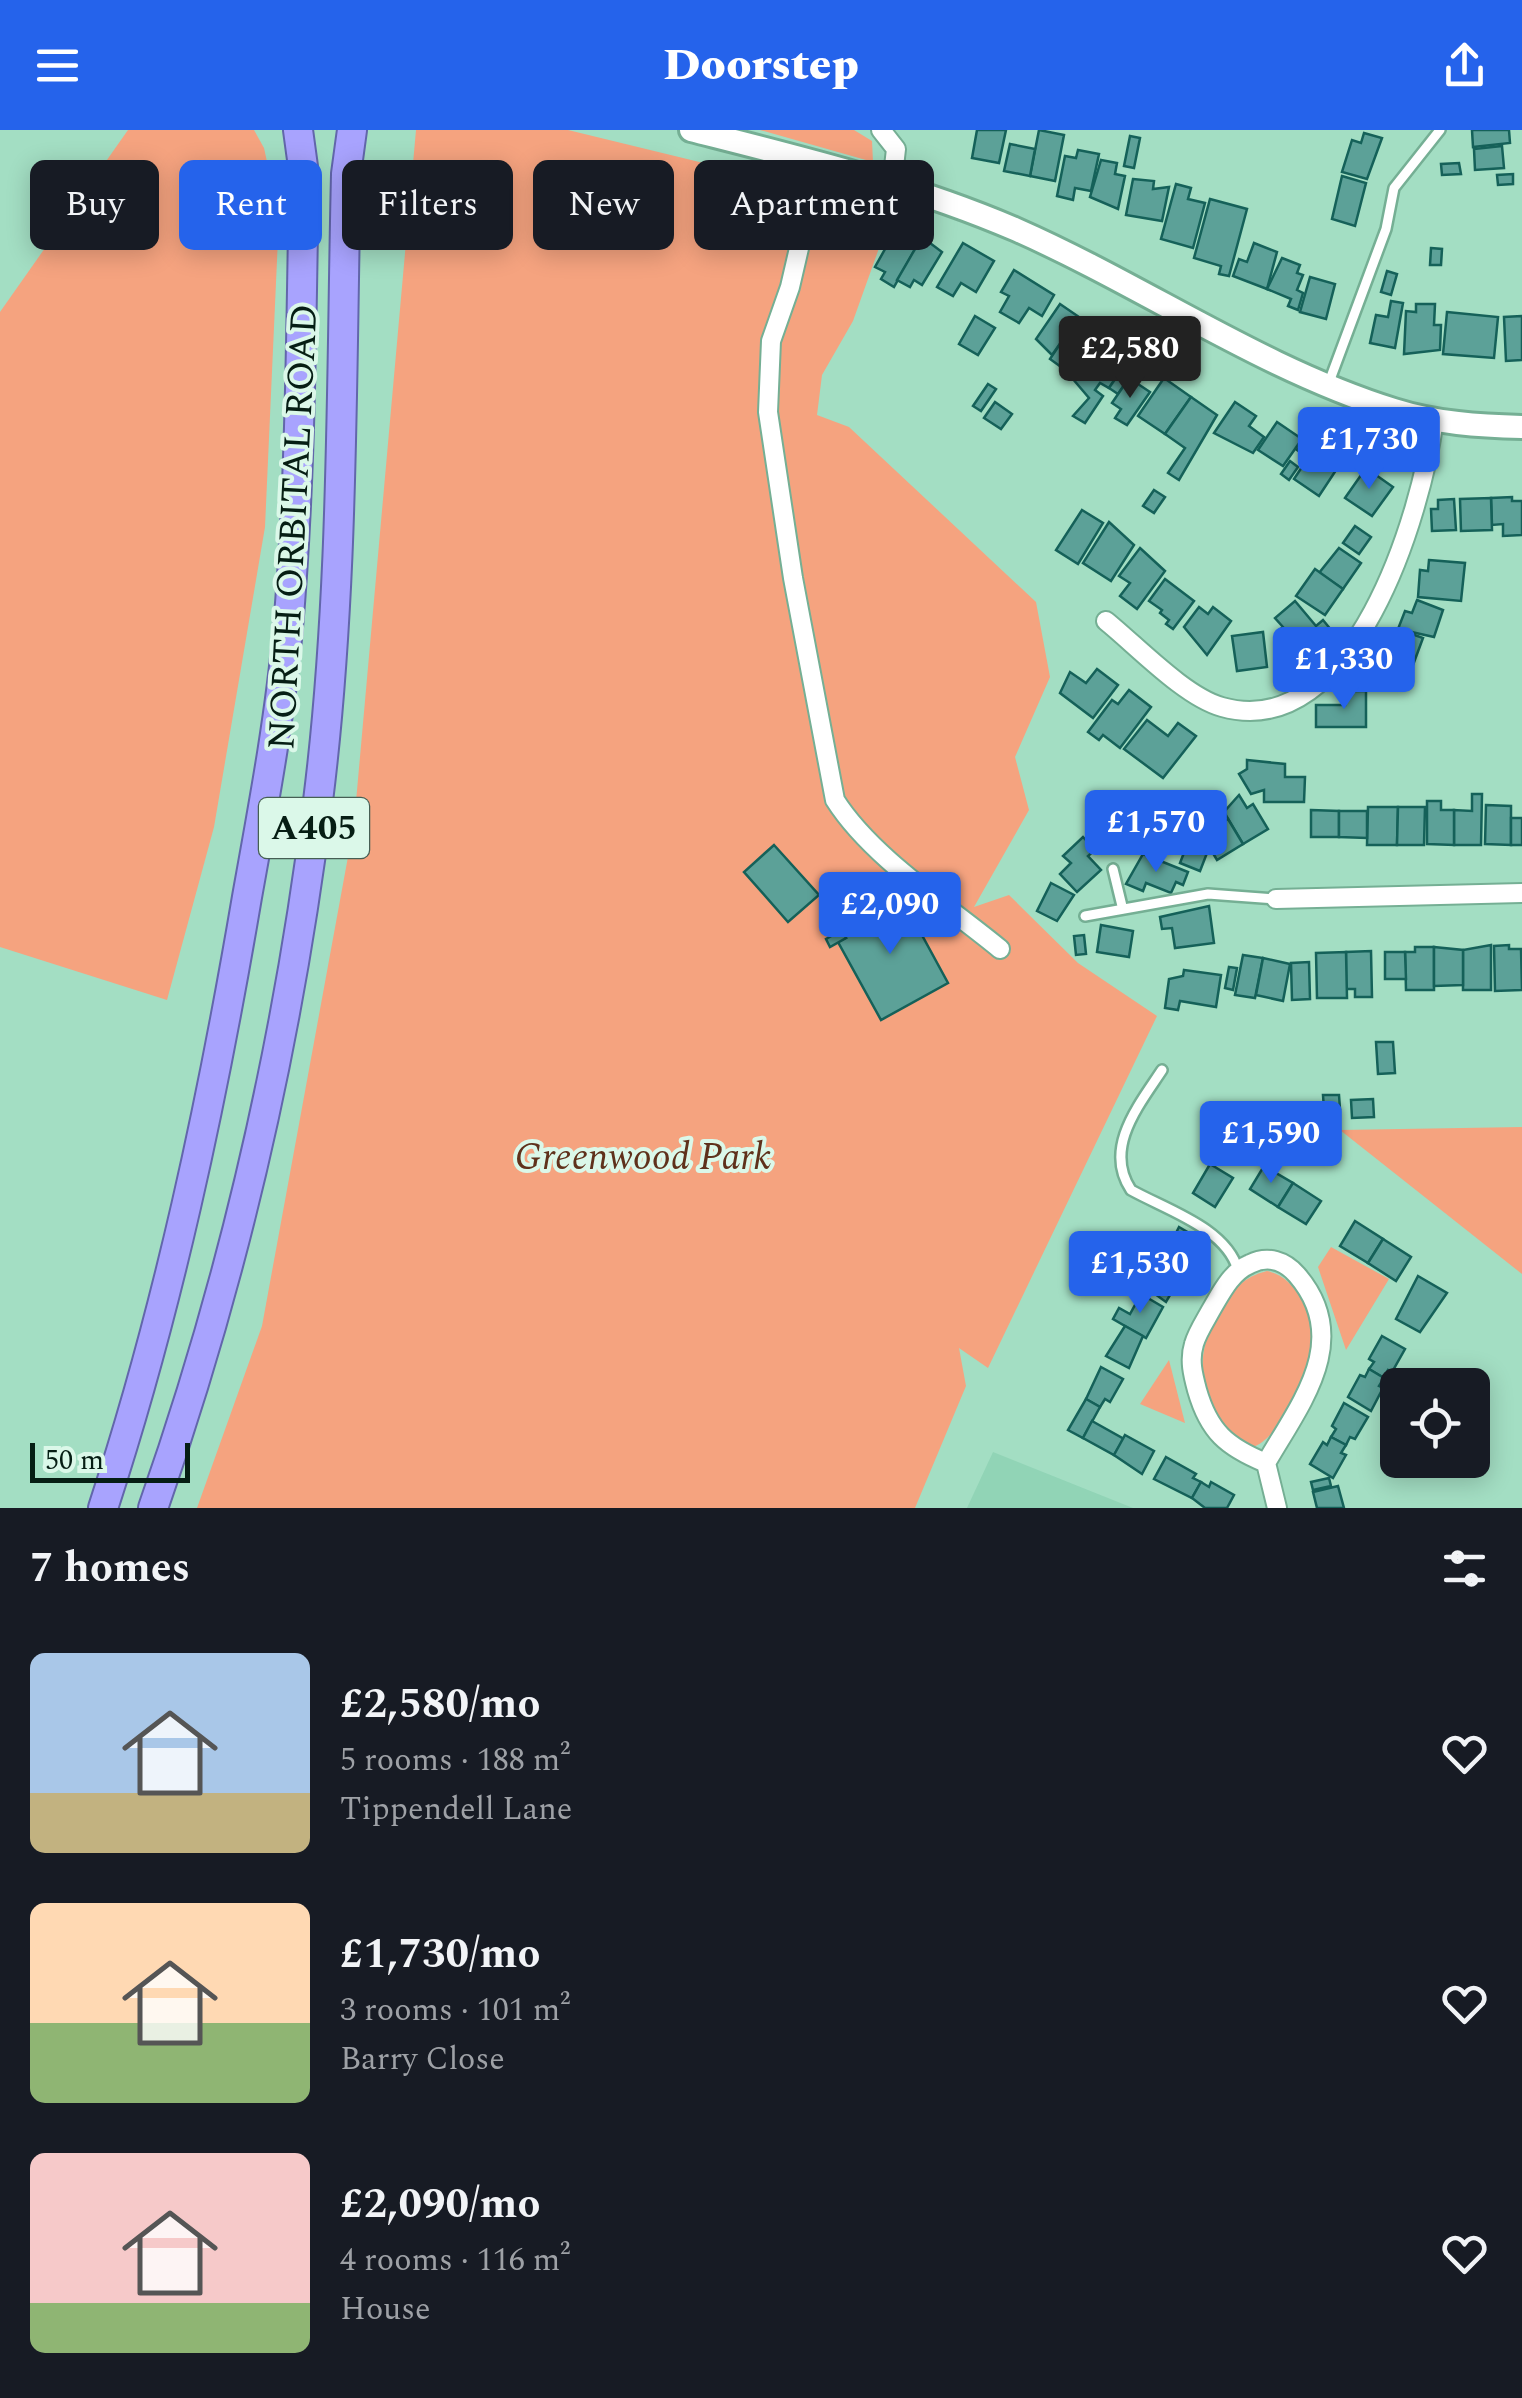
<!DOCTYPE html>
<meta charset="utf-8">
<style>
body{margin:0;font-family:Spectral,serif;background:#242831;color:#f1f3f6;height:100vh;display:flex;flex-direction:column;font-size:38px;white-space:nowrap}
*{box-sizing:border-box;margin:0}
p{font-size:32px;color:#9ea1a6}
.icon{flex:none;width:55px;height:55px;fill:none;stroke:currentColor;stroke-width:2;stroke-linecap:round;stroke-linejoin:round}
.map{position:relative;height:1378px;overflow:hidden}
.panel{display:flex;flex-direction:column;background:#171b24;flex:1}
.panel>*{flex:none}
.banner{position:absolute;left:30px;top:30px;width:1000px;height:90px;display:flex;gap:20px}
.controls{position:absolute;left:1380px;top:1238px;display:grid;gap:20px}
.controls a{display:grid;place-items:center;width:110px;height:110px;border-radius:15px;background:#171b24;box-shadow:0 5px 25px #0003;font-size:50px}
.scale{position:absolute;left:30px;bottom:25px;width:160px;box-sizing:border-box;padding-left:10px;border:5px solid #061e14;border-top:0;font-size:28px;line-height:35px;white-space:nowrap;color:#061e14;-webkit-text-stroke:8px #dbf8e9;paint-order:stroke}
.price{position:absolute;translate:-50% -85px;padding:0 22px;border-radius:10px;background:#2563eb;color:#fff;font-size:32px;line-height:65px;filter:drop-shadow(0 2px 5px #0008)}
.price::after{content:'';position:absolute;left:50%;top:60px;width:30px;height:22px;margin-left:-15px;background:inherit;clip-path:polygon(0 0,100% 0,50% 100%)}
.price.current{background:#222;color:#fff}
ul{padding:0;list-style:none}
li{display:flex;align-items:center;gap:30px;height:250px;padding:0 30px}
li span{display:grid;place-items:center;flex:none;width:280px;height:200px;border-radius:15px;color:#555}
li>.icon{margin-inline-start:auto}
span .icon{width:120px;height:120px;fill:#fffc;stroke-width:1}
li b{font-size:42px}
h2{display:flex;justify-content:space-between;align-items:center;height:120px;padding:0 30px;font-size:42px}
.pill{padding:0 35px;border-radius:15px;background:#171b24;box-shadow:0 5px 25px #0003;font-size:35px;line-height:90px}
.pill.current{background:#2563eb;color:#fff}
header{display:flex;justify-content:space-between;align-items:center;height:130px;padding:0 30px;background:#2563eb;color:#fff;font-size:45px;font-weight:800}
.map>svg:first-child{display:block}
.built{fill:#91d4b6}
.green{fill:#f5a37f}
.building{fill:#5ca198;stroke:#156159;stroke-width:2.5}
.lines{fill:none;stroke-linecap:round;stroke-linejoin:round}
.service-casing{stroke:#75af94;stroke-width:14}
.minor-casing{stroke:#75af94;stroke-width:22}
.tertiary-casing{stroke:#75af94;stroke-width:28}
.trunk-casing{stroke:#6266ab;stroke-width:32}
.service{stroke:#fff;stroke-width:9}
.minor{stroke:#fff;stroke-width:18}
.tertiary{stroke:#fff;stroke-width:22}
.trunk{stroke:#a8a3fe;stroke-width:28}
.labels{text-anchor:middle;dominant-baseline:central;stroke-width:8;stroke-linejoin:round;paint-order:stroke}
.shield{fill:#dbf8e9;stroke:#465f54;stroke-width:2.5}
.shield-label{font-size:35px;font-weight:bold;fill:#061e14}
.street-label{font-size:38px;fill:#061e14;stroke:#dbf8e9}
.park-label{font-size:38px;font-style:italic;fill:#5f311b;stroke:#dbf8e9}
</style>
<header><svg class="icon" aria-label="menu" viewBox="0 0 24 24"><path d="M4 6h16M4 12h16M4 18h16"/></svg>Doorstep<svg class="icon" aria-label="share" viewBox="0 0 24 24"><path d="M12 15V3M7 8l5-5 5 5M5 13v7h14v-7"/></svg></header>
<div class="map">
<svg width="1522" height="1378" viewBox="0 0 1522 1378">
<rect width="100%" height="100%" fill="#a3dec3"/>
<polygon class="built" points="993,1322 1133,1378 967,1378"/>
<g class="green">
<polygon points="128,0 254,0 264,18 279,86 265,397 214,697 167,870 0,817 0,182"/>
<polygon points="416,0 568,0 893,79 853,191 822,245 817,285 849,297 1036,472 1050,547 1015,627 1029,680 974,777 1009,765 1078,833 1157,886 988,1238 959,1218 966,1256 915,1378 197,1378 262,1196 354,694"/>
<polygon points="760,0 854,0 872,11 873,32"/>
<polygon points="1522,997 1522,1144 1340,1000"/>
<polygon points="1331,1117 1389,1149 1346,1220 1318,1137"/>
<path d="M1267 1141C1296 1146 1315 1187 1315 1214 1315 1241 1278 1310 1253 1317 1177 1304 1190 1159 1267 1141Z"/>
<polygon points="1169,1230 1185,1293 1140,1274"/>
</g>
<g class="building">
<polygon points="977,0 1006,0 999,33 972,28"/>
<polygon points="1039,0 1064,5 1055,51 1030,46"/>
<polygon points="1472,0 1509,0 1510,13 1473,17"/>
<polygon points="1364,3 1382,8 1367,49 1342,42 1352,10 1361,13"/>
<polygon points="1130,6 1140,8 1134,38 1124,36"/>
<polygon points="1010,14 1035,19 1030,46 1004,41"/>
<polygon points="1502,16 1504,38 1475,40 1474,19"/>
<polygon points="1078,20 1099,24 1091,61 1075,58 1073,70 1057,66 1065,26 1076,28"/>
<polygon points="1101,30 1117,33 1115,44 1125,46 1118,79 1090,67"/>
<polygon points="1459,33 1461,44 1442,45 1441,34"/>
<polygon points="1513,44 1513,54 1498,55 1497,45"/>
<polygon points="1342,46 1366,53 1355,96 1332,89"/>
<polygon points="1133,49 1154,51 1153,59 1169,57 1162,91 1126,85"/>
<polygon points="1176,54 1191,58 1188,69 1205,73 1193,118 1161,109"/>
<polygon points="1210,69 1247,79 1229,146 1219,144 1221,136 1194,128"/>
<polygon points="894,103 919,112 894,157 881,149 885,142 875,137"/>
<polygon points="922,107 942,122 922,155 914,150 910,157 897,150"/>
<polygon points="963,113 994,131 976,162 961,153 953,166 937,157"/>
<polygon points="1254,113 1277,122 1267,159 1233,146 1239,129 1247,132"/>
<polygon points="1431,118 1442,119 1441,135 1430,135"/>
<polygon points="1282,128 1300,135 1297,143 1303,145 1297,160 1303,163 1298,180 1288,176 1291,169 1267,159"/>
<polygon points="1014,140 1054,165 1042,186 1029,178 1019,193 1000,182 1009,166 1001,162"/>
<polygon points="1387,141 1397,144 1391,165 1381,162"/>
<polygon points="1310,147 1335,154 1326,189 1300,182"/>
<polygon points="1391,171 1403,173 1395,218 1370,213 1376,185 1388,187"/>
<polygon points="1060,174 1079,187 1052,225 1036,209"/>
<polygon points="1416,174 1435,174 1434,195 1441,195 1440,220 1404,224 1406,181 1416,182"/>
<polygon points="1447,182 1498,187 1494,228 1443,224"/>
<polygon points="975,186 995,198 978,225 959,214"/>
<polygon points="1522,186 1522,230 1506,231 1504,187"/>
<polygon points="1074,193 1093,205 1068,242 1050,229"/>
<polygon points="1090,222 1120,242 1109,258 1100,253 1095,260 1103,266 1085,293 1073,286 1089,268 1072,248"/>
<polygon points="1120,242 1129,248 1118,264 1109,258"/>
<polygon points="1129,248 1150,262 1127,295 1115,288 1121,279 1112,273"/>
<polygon points="1164,248 1191,267 1165,304 1138,286"/>
<polygon points="988,254 996,259 981,281 973,276"/>
<polygon points="1191,267 1217,285 1179,350 1168,343 1185,318 1165,304"/>
<polygon points="995,272 1012,284 1001,299 984,288"/>
<polygon points="1235,272 1256,286 1249,296 1264,307 1253,323 1214,303"/>
<polygon points="1277,292 1302,309 1283,336 1258,320"/>
<polygon points="1306,307 1342,331 1319,366 1294,349 1308,328 1297,320"/>
<polygon points="1290,331 1298,337 1289,350 1281,344"/>
<polygon points="1366,338 1393,357 1372,386 1345,368"/>
<polygon points="1154,360 1165,367 1154,383 1143,376"/>
<polygon points="1512,367 1512,371 1522,371 1522,405 1503,406 1503,394 1492,395 1491,368"/>
<polygon points="1491,368 1492,400 1461,401 1460,369"/>
<polygon points="1454,369 1456,400 1432,401 1431,379 1438,379 1438,370"/>
<polygon points="1082,380 1103,393 1078,434 1056,420"/>
<polygon points="1109,392 1134,415 1111,451 1083,433"/>
<polygon points="1355,396 1371,407 1359,424 1343,413"/>
<polygon points="1140,418 1165,441 1137,479 1120,466 1130,453 1119,446"/>
<polygon points="1339,418 1361,433 1343,459 1319,443"/>
<polygon points="1429,430 1465,433 1461,471 1418,467 1420,440 1428,441"/>
<polygon points="1315,439 1343,459 1325,485 1296,466"/>
<polygon points="1165,449 1194,471 1173,499 1166,494 1169,490 1160,483 1162,480 1149,471"/>
<polygon points="1417,470 1443,480 1434,507 1398,499 1405,481 1412,483"/>
<polygon points="1295,471 1316,496 1323,490 1332,501 1318,513 1313,508 1295,523 1277,502 1283,497 1275,488"/>
<polygon points="1199,477 1208,484 1213,477 1231,491 1207,525 1184,497"/>
<polygon points="1398,499 1423,508 1413,535 1383,538 1383,527 1388,526"/>
<polygon points="1263,502 1267,537 1237,541 1232,506"/>
<polygon points="1097,539 1118,555 1093,588 1060,563 1070,542 1086,553"/>
<polygon points="1129,560 1151,577 1120,618 1103,605 1099,610 1088,602 1112,570 1118,574"/>
<polygon points="1345,561 1366,561 1366,597 1316,597 1316,575 1345,575"/>
<polygon points="1147,590 1168,606 1178,593 1196,606 1163,648 1124,619"/>
<polygon points="1247,630 1285,634 1285,647 1305,647 1304,672 1264,672 1264,660 1251,664 1239,644 1247,639"/>
<polygon points="1472,664 1482,664 1481,715 1454,715 1454,680 1472,681"/>
<polygon points="1239,665 1247,678 1253,674 1268,699 1243,714 1224,682"/>
<polygon points="1427,671 1441,671 1441,680 1454,680 1454,715 1427,714"/>
<polygon points="1486,675 1511,676 1511,715 1485,714"/>
<polygon points="1368,677 1398,677 1397,715 1367,715"/>
<polygon points="1398,677 1425,677 1424,715 1397,715"/>
<polygon points="1311,680 1339,681 1339,707 1311,707"/>
<polygon points="1339,681 1367,681 1367,708 1339,707"/>
<polygon points="1208,688 1213,698 1228,689 1243,714 1217,730 1204,708 1198,711 1191,699"/>
<rect x="1511" y="688" width="11" height="27"/>
<polygon points="1083,707 1095,720 1088,726 1101,740 1077,762 1060,744 1071,733 1063,726"/>
<polygon points="774,715 819,765 788,792 744,742"/>
<polygon points="1187,715 1207,723 1200,741 1180,733"/>
<polygon points="1143,724 1188,742 1183,755 1176,752 1171,763 1146,753 1143,761 1126,754"/>
<polygon points="1051,753 1074,765 1057,791 1037,781"/>
<polygon points="889,766 896,779 905,774 948,853 881,890 838,812 846,808 839,794"/>
<polygon points="1209,776 1214,813 1175,818 1172,798 1162,799 1160,787"/>
<polygon points="1101,795 1133,801 1129,827 1097,822"/>
<polygon points="842,800 846,808 830,817 826,809"/>
<polygon points="1084,805 1086,824 1076,825 1074,806"/>
<polygon points="1491,815 1491,860 1463,860 1463,820"/>
<polygon points="1509,815 1509,819 1521,819 1522,860 1495,861 1494,816"/>
<polygon points="1415,817 1434,817 1434,860 1406,860 1405,822 1415,822"/>
<polygon points="1434,817 1463,820 1463,855 1434,856"/>
<polygon points="1371,821 1372,867 1355,867 1355,859 1346,859 1346,822"/>
<polygon points="1346,822 1347,868 1317,868 1316,823"/>
<polygon points="1385,822 1405,822 1406,849 1385,849"/>
<polygon points="1243,825 1263,828 1255,868 1235,865"/>
<polygon points="1263,828 1290,834 1283,871 1256,865"/>
<polygon points="1309,832 1310,869 1292,870 1291,833"/>
<polygon points="1229,837 1237,838 1233,860 1225,858"/>
<polygon points="1184,840 1221,845 1216,877 1180,871 1178,880 1165,878 1169,849 1183,846"/>
<polygon points="1376,912 1393,912 1395,943 1378,944"/>
<polygon points="1323,965 1339,965 1340,979 1324,980"/>
<polygon points="1373,969 1374,987 1352,988 1351,970"/>
<polygon points="1210,1034 1233,1048 1215,1077 1193,1063"/>
<polygon points="1264,1036 1293,1053 1278,1077 1250,1059"/>
<polygon points="1293,1053 1321,1071 1306,1094 1278,1077"/>
<polygon points="1355,1091 1383,1109 1368,1133 1340,1116"/>
<polygon points="1179,1097 1201,1110 1184,1141 1163,1129"/>
<polygon points="1383,1109 1411,1127 1396,1151 1368,1133"/>
<polygon points="1153,1123 1184,1141 1166,1172 1137,1151"/>
<polygon points="1418,1146 1447,1163 1420,1202 1396,1189"/>
<polygon points="1141,1164 1163,1177 1146,1208 1113,1189 1119,1178 1130,1184"/>
<polygon points="1125,1196 1143,1206 1129,1238 1106,1226"/>
<polygon points="1382,1206 1405,1219 1392,1242 1388,1240 1384,1248 1369,1239 1374,1232 1369,1229"/>
<polygon points="1101,1237 1123,1249 1110,1272 1105,1269 1100,1277 1086,1269"/>
<polygon points="1369,1239 1384,1248 1379,1256 1383,1258 1371,1281 1348,1267 1360,1245 1365,1247"/>
<polygon points="1086,1269 1100,1277 1083,1308 1068,1300"/>
<polygon points="1344,1273 1368,1287 1355,1309 1350,1307 1346,1315 1331,1307 1336,1299 1332,1296"/>
<polygon points="1092,1291 1124,1309 1114,1325 1083,1308"/>
<polygon points="1125,1305 1154,1321 1142,1344 1114,1325"/>
<polygon points="1331,1307 1346,1315 1341,1323 1346,1325 1333,1348 1310,1334 1323,1312 1327,1315"/>
<polygon points="1166,1327 1196,1344 1193,1348 1201,1352 1192,1368 1154,1349"/>
<polygon points="1329,1348 1331,1356 1313,1360 1311,1352"/>
<polygon points="1201,1352 1209,1357 1211,1352 1234,1365 1227,1378 1205,1378 1192,1368"/>
<polygon points="1338,1356 1344,1378 1317,1378 1313,1362"/>
</g>
<g class="lines">
<defs>
<g id="service">
<polyline points="1328,255 1386,99 1394,58 1440,0"/>
<polyline points="1113,739 1122,776"/>
<polyline points="1085,786 1208,764 1276,769"/>
<path d="M1162 940C1139 975 1103 1018 1131 1060 1167 1080 1226 1098 1238 1140"/>
</g>
<g id="minor">
<polyline points="881,0 896,19 892,54"/>
<path d="M819 32 790 157 771 211 768 282 793 448 835 670C871 727 948 776 1000 819"/>
<path d="M1106 491C1137 516 1185 567 1222 577 1354 614 1422 382 1434 289"/>
<polyline points="1276,769 1522,763"/>
<path d="M1266 1333C1227 1317 1209 1302 1197 1260 1193 1245 1189 1230 1194 1214 1197 1203 1205 1191 1211 1180 1221 1163 1231 1142 1250 1134 1268 1125 1285 1131 1297 1145 1353 1210 1300 1274 1266 1333L1277 1378"/>
</g>
<path id="tertiary" d="M691 0C801 28 913 55 1017 100 1144 156 1262 239 1394 280 1435 293 1480 296 1522 297"/>
<g id="trunk">
<path d="M103 1378C168 1180 212 973 247 767 263 678 280 588 288 498 301 347 301 195 304 44L298 0"/>
<path d="M153 1378C233 1151 288 910 318 671 344 464 341 253 346 44L352 0"/>
</g>
</defs>
<use href="#service" class="service-casing"/>
<use href="#minor" class="minor-casing"/>
<use href="#tertiary" class="tertiary-casing"/>
<use href="#trunk" class="trunk-casing"/>
<use href="#service" class="service"/>
<use href="#minor" class="minor"/>
<use href="#tertiary" class="tertiary"/>
<use href="#trunk" class="trunk"/>
</g>
<g class="labels">
<rect class="shield" x="259" y="668" width="110" height="60" rx="8"/>
<g class="shield-label">
<text x="314" y="698">A405</text>
</g>
<g class="street-label">
<text transform="translate(294 397) rotate(-87)">NORTH ORBITAL ROAD</text>
</g>
<g class="park-label">
<text x="643" y="1028">Greenwood Park</text>
</g>
</g>
</svg>
<div class="controls">
<a><svg class="icon" aria-label="locate" viewBox="0 0 24 24"><circle cx="12" cy="12" r="6"/><path d="M12 2v4M12 18v4M2 12h4M18 12h4"/></svg></a>
</div>
<div class="scale">50 m</div>
<b class="price current" style="left:1130px;top:271px">£2,580</b>
<b class="price" style="left:1369px;top:362px">£1,730</b>
<b class="price" style="left:1344px;top:582px">£1,330</b>
<b class="price" style="left:1156px;top:745px">£1,570</b>
<b class="price" style="left:890px;top:827px">£2,090</b>
<b class="price" style="left:1271px;top:1056px">£1,590</b>
<b class="price" style="left:1140px;top:1186px">£1,530</b>
<div class="banner">
<a class="pill">Buy</a>
<a class="pill current">Rent</a>
<a class="pill">Filters</a>
<a class="pill">New</a>
<a class="pill">Apartment</a>
</div>
</div>
<section class="panel">
<h2>7 homes<svg class="icon" aria-label="filters" viewBox="0 0 24 24"><path d="M4 7h16M4 17h16"/><circle cx="9" cy="7" r="2"/><circle cx="15" cy="17" r="2"/></svg></h2>
<ul>
<li><span style="background:linear-gradient(#a9c7e8 70%,#c2b280 0)"><svg class="icon" aria-label="home" viewBox="0 0 24 24"><path d="M3 11l9-7 9 7M6 9v11h12V9"/></svg></span><div><b>£2,580/mo</b><p>5 rooms · 188 m²</p><p>Tippendell Lane</p></div><svg class="icon" aria-label="heart" viewBox="0 0 24 24"><path d="M12 20l-8-8c-3-5 5-10 8-4 3-6 11-1 8 4z"/></svg></li>
<li><span style="background:linear-gradient(#ffd9b3 60%,#8fb573 0)"><svg class="icon" aria-label="home" viewBox="0 0 24 24"><path d="M3 11l9-7 9 7M6 9v11h12V9"/></svg></span><div><b>£1,730/mo</b><p>3 rooms · 101 m²</p><p>Barry Close</p></div><svg class="icon" aria-label="heart" viewBox="0 0 24 24"><path d="M12 20l-8-8c-3-5 5-10 8-4 3-6 11-1 8 4z"/></svg></li>
<li><span style="background:linear-gradient(#f6c9c9 75%,#8fb573 0)"><svg class="icon" aria-label="home" viewBox="0 0 24 24"><path d="M3 11l9-7 9 7M6 9v11h12V9"/></svg></span><div><b>£2,090/mo</b><p>4 rooms · 116 m²</p><p>House</p></div><svg class="icon" aria-label="heart" viewBox="0 0 24 24"><path d="M12 20l-8-8c-3-5 5-10 8-4 3-6 11-1 8 4z"/></svg></li>
</ul>
</section>
